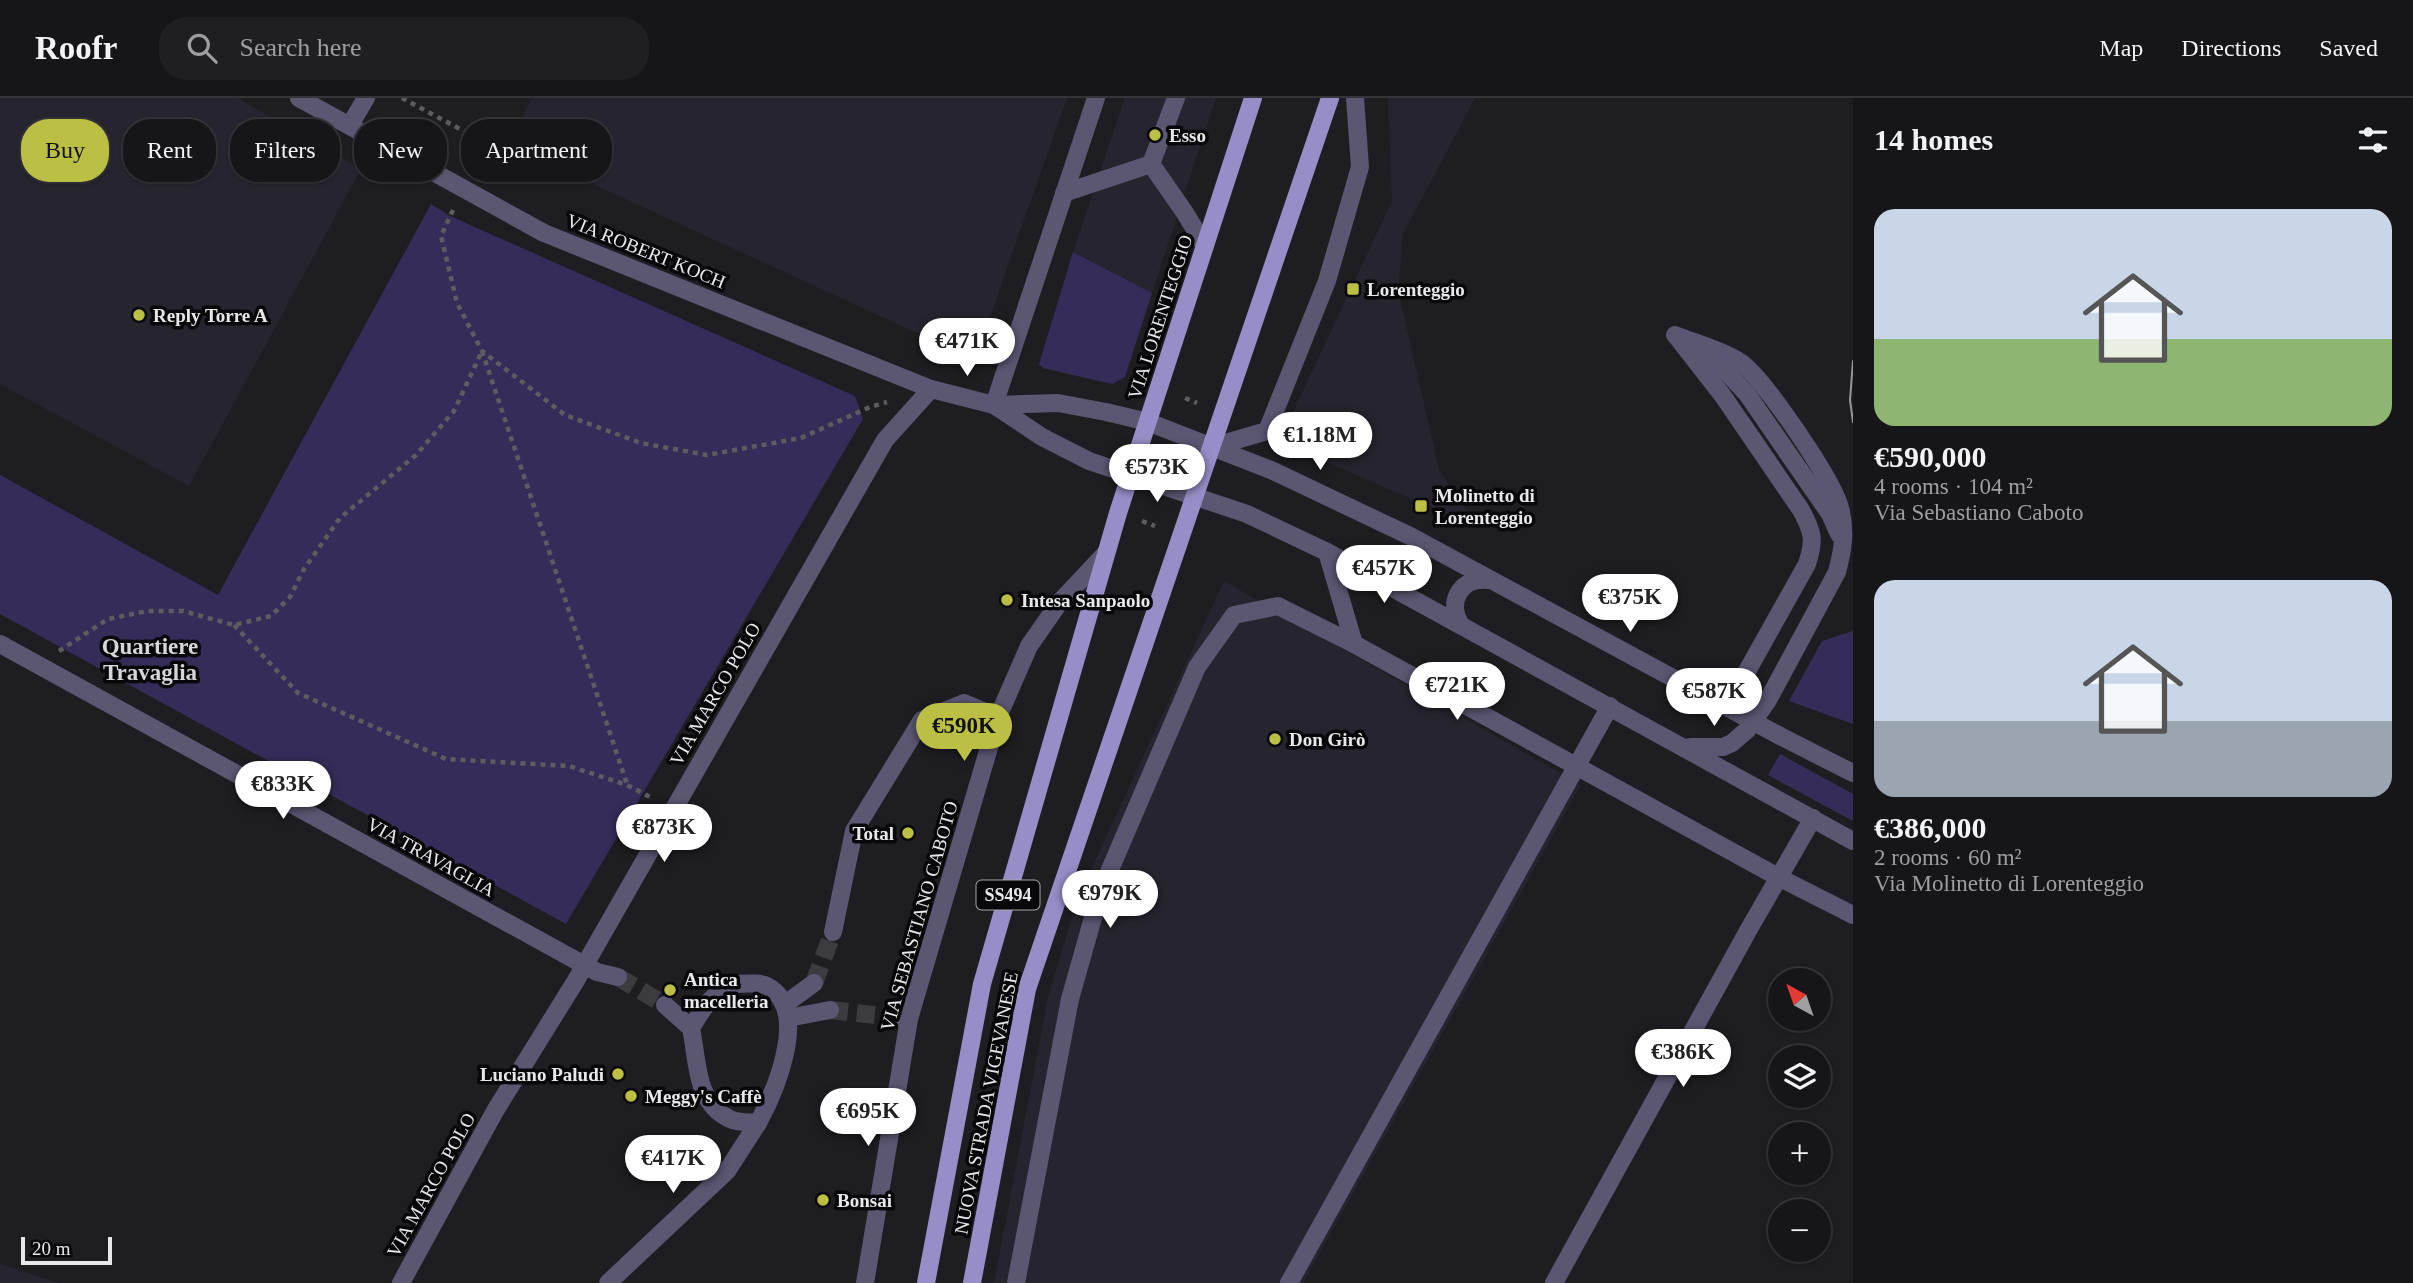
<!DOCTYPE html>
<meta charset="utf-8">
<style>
body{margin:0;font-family:"Times New Roman",serif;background:#1f1f23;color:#f1f3f6;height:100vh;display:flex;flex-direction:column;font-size:26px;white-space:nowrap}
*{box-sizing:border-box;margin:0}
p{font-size:23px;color:#9e9fa2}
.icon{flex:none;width:38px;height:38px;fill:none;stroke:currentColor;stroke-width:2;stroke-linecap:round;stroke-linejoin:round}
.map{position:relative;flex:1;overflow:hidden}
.drawer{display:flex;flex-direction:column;background:#16161a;width:560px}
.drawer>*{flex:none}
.guide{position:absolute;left:21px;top:21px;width:665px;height:63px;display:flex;gap:14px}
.needle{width:46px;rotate:320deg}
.tools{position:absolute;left:1768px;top:870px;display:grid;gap:14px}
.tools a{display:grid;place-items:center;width:63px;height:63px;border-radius:50%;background:#16161a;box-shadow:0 2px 5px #0004,0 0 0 2px #353539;font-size:35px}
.scale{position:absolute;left:21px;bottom:18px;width:91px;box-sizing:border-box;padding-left:7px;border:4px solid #e8e8ea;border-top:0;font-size:19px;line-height:24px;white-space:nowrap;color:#e8e8ea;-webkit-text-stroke:5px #08080a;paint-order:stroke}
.price{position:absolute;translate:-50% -60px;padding:0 16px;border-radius:24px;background:#fff;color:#222;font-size:23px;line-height:46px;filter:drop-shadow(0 2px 4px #0008)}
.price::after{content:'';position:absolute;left:50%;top:42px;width:21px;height:16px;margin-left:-10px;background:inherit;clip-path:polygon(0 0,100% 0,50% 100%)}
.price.current{background:#bbc044;color:#111}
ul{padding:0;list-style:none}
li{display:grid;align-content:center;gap:14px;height:371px;padding:0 21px}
li span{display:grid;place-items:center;height:217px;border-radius:21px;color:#555}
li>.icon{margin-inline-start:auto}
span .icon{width:126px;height:126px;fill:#fffc;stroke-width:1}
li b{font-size:30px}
h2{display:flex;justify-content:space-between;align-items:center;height:84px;padding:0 21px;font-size:30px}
.chip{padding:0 24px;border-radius:28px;background:#16161a;box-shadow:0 2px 5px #0004,0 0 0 2px #353539;font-size:24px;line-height:63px}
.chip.current{background:#bbc044;color:#111}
header{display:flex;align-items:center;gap:42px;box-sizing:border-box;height:98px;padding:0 35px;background:#16161a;border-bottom:2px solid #353539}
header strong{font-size:33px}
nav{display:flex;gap:38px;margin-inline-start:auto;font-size:24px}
.search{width:490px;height:63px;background:#1f1f23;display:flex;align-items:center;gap:18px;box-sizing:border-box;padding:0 24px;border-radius:28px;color:#9e9fa2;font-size:26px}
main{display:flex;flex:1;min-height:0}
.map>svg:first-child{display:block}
.built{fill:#26242e}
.green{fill:#362c59}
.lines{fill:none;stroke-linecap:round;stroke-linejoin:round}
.minor-tunnel{stroke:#3c3c40;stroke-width:18;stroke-dasharray:18 9;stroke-linecap:butt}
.path{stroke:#5d5d60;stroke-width:4.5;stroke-dasharray:5 5;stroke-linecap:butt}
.minor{stroke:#5b5672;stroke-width:18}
.major{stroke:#978ec7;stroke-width:18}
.tram{stroke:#97979a;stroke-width:2}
.poi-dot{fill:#bbc044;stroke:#08080a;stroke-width:2.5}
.labels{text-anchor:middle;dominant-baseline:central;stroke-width:7;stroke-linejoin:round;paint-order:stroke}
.shield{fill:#08080a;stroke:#a5a5a7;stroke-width:2}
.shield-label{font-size:18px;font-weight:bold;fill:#e8e8ea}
.poi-label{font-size:19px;font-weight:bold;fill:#e8e8ea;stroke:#08080a;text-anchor:start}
.street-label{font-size:19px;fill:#e8e8ea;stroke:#08080a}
.quarter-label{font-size:23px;font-weight:bold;fill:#d5d5da;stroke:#08080a}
</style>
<header>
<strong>Roofr</strong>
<div class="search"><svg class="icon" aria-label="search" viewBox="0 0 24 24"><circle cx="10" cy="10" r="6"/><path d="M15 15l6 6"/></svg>Search here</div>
<nav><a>Map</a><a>Directions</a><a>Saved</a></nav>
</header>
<main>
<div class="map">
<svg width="1853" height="1185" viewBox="0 0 1853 1185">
<rect width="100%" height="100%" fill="#1e1e22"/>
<g class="built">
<polygon points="0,0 238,0 361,71 189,388 0,286"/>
<polygon points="532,0 1067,0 986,230 945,248 508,47"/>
<polygon points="1125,0 1216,0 1152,195 1073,154"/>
<polygon points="1388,0 1475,0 1403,136 1398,192 1439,372 1477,429 1279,344 1392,103"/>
<polygon points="1224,483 1581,687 1303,1185 994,1185 1048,899 1077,802"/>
<polygon points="0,1166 50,1182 60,1185 0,1185"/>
</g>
<g class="green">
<polygon points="431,106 450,118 855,298 863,321 566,826 0,516 0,377 218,497"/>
<polygon points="1073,154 1152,195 1125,279 1112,286 1043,270 1039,266"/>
<polygon points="1853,533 1853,626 1789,603 1822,543"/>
<polygon points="1780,656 1853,696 1853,723 1768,677"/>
</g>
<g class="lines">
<g class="minor-tunnel">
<polyline points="618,879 665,907"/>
<polyline points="814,885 833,834"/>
<polyline points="830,912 891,919"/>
</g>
<g class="path">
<polyline points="402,0 488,46 475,70"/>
<polyline points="453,112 441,138 457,205 482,253 565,317 641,345 707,357 801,340 870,309 887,304"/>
<polyline points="482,253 627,686"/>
<polyline points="1185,300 1197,305"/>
<polyline points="1142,423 1155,428"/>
<polyline points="234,527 298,595 446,661 569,668 627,687 652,700"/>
<polyline points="59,553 108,521 148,513 183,513 234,527 271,518 290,499 304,471 340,420 416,357 454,313 482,253"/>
</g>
<g class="minor">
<polyline points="299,0 544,135 931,291 994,307 1058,305 1106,314 1148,324 1271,372 1410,438 1782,639 1853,675"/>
<polyline points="350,27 366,0"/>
<polyline points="1151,66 1185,115 1205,148"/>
<polyline points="1064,95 1151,66 1176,0"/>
<path d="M1675 237C1695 245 1722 252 1740 264 1763 279 1833 382 1840 410 1846 432 1843 452 1837 474L1768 602 1747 632 1732 645 1723 649H1690"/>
<path d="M1677 239 1723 298 1801 412C1813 434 1815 442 1807 466L1727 609"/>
<polyline points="1704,256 1722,269 1747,296 1830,416 1839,436"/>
<polyline points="994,307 1042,339 1089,363 1247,416 1327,454 1853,743"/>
<polyline points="994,307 1096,0"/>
<polyline points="1212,349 1267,333 1327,183 1360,69 1355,0"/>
<polyline points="1327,454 1354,546"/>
<path d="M1460 526C1447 503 1461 479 1488 482"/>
<polyline points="0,546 597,874 618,879"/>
<polyline points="833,834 854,733 922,622 964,605 998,619"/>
<path d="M734 886C744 886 759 884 767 888 811 911 775 994 758 1025 749 1024 738 1025 730 1021 695 1005 698 963 691 930 703 910 712 895 734 886Z"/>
<polyline points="665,907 691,930"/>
<polyline points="784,907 814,885"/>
<polyline points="891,919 909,921"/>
<polyline points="788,920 830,912"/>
<polyline points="401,1185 495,1013 575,884 885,342 931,291"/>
<polyline points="608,1185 727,1073 758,1025"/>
<polyline points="865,1185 909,921 998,619 1029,548 1059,505 1106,455"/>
<polyline points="1016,1185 1070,901 1100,795 1197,569 1234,517 1278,508 1354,546 1778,779 1853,817"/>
<polyline points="1289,1185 1610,608"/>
<polyline points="1554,1185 1749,831 1813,720"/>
</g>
<g class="major">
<polyline points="926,1185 982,886 1118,415 1253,0"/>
<polyline points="972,1185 1027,891 1330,0"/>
</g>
<polyline class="tram" points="1853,263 1850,302 1853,324"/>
</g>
<g class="poi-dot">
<circle cx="1155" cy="37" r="7"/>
<rect x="1346" y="184" width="14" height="14" rx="3.5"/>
<circle cx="139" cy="217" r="7"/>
<rect x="1414" y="401" width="14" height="14" rx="3.5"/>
<circle cx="1007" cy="502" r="7"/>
<circle cx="1275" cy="641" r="7"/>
<circle cx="908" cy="735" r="7"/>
<circle cx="670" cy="892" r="7"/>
<circle cx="618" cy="976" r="7"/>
<circle cx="631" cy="998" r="7"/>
<circle cx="823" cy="1102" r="7"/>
</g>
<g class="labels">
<rect class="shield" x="976.5" y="782.5" width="63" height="29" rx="5"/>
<g class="shield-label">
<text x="1008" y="797">SS494</text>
</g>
<g class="poi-label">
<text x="1169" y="37">Esso</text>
<text x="1367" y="191">Lorenteggio</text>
<text x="153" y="217">Reply Torre A</text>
<text x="1435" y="397">Molinetto di<tspan x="1435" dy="22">Lorenteggio</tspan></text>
<text x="1021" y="502">Intesa Sanpaolo</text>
<text x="1289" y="641">Don Girò</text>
<text x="894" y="735" text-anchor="end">Total</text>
<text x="684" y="881">Antica<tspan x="684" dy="22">macelleria</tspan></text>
<text x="604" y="976" text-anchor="end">Luciano Paludi</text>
<text x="645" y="998">Meggy's Caffè</text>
<text x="837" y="1102">Bonsai</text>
</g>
<g class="street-label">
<text transform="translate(646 153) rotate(22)">VIA ROBERT KOCH</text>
<text transform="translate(1160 219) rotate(-72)">VIA LORENTEGGIO</text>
<text transform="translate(715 596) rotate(-60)">VIA MARCO POLO</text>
<text transform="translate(431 759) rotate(29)">VIA TRAVAGLIA</text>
<text transform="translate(919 818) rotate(-74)">VIA SEBASTIANO CABOTO</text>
<text transform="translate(986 1005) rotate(-79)">NUOVA STRADA VIGEVANESE</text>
<text transform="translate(431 1087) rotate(-61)">VIA MARCO POLO</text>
</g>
<g class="quarter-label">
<text x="150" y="548">Quartiere<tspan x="150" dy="26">Travaglia</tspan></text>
</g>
</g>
</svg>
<div class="tools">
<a><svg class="needle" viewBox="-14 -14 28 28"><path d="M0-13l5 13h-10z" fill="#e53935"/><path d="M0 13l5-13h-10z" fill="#9e9fa2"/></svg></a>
<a><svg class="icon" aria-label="layers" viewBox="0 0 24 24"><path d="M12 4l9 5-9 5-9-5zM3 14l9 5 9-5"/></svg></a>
<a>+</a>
<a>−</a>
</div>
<div class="scale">20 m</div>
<b class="price" style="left:967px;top:280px">€471K</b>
<b class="price" style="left:1320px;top:374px">€1.18M</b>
<b class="price" style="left:1157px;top:406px">€573K</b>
<b class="price" style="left:1384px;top:507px">€457K</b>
<b class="price" style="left:1630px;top:536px">€375K</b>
<b class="price" style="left:1457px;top:624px">€721K</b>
<b class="price" style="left:1714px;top:630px">€587K</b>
<b class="price current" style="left:964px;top:665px">€590K</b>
<b class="price" style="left:283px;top:723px">€833K</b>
<b class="price" style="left:664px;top:766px">€873K</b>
<b class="price" style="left:1110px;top:832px">€979K</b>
<b class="price" style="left:1683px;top:991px">€386K</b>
<b class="price" style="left:868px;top:1050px">€695K</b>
<b class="price" style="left:673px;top:1097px">€417K</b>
<div class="guide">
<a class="chip current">Buy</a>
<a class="chip">Rent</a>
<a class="chip">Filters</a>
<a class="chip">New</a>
<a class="chip">Apartment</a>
</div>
</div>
<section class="drawer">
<h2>14 homes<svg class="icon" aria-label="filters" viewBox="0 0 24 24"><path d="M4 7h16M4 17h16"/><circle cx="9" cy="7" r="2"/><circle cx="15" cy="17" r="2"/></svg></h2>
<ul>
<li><span style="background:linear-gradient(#c9d6e8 60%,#8fb573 0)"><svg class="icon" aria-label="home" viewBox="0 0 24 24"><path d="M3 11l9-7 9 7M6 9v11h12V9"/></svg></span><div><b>€590,000</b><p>4 rooms · 104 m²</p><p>Via Sebastiano Caboto</p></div></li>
<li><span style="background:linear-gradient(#c9d6e8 65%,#9aa5b1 0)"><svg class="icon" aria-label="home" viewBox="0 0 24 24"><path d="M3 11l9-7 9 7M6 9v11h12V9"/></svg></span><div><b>€386,000</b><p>2 rooms · 60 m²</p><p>Via Molinetto di Lorenteggio</p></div></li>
</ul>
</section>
</main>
